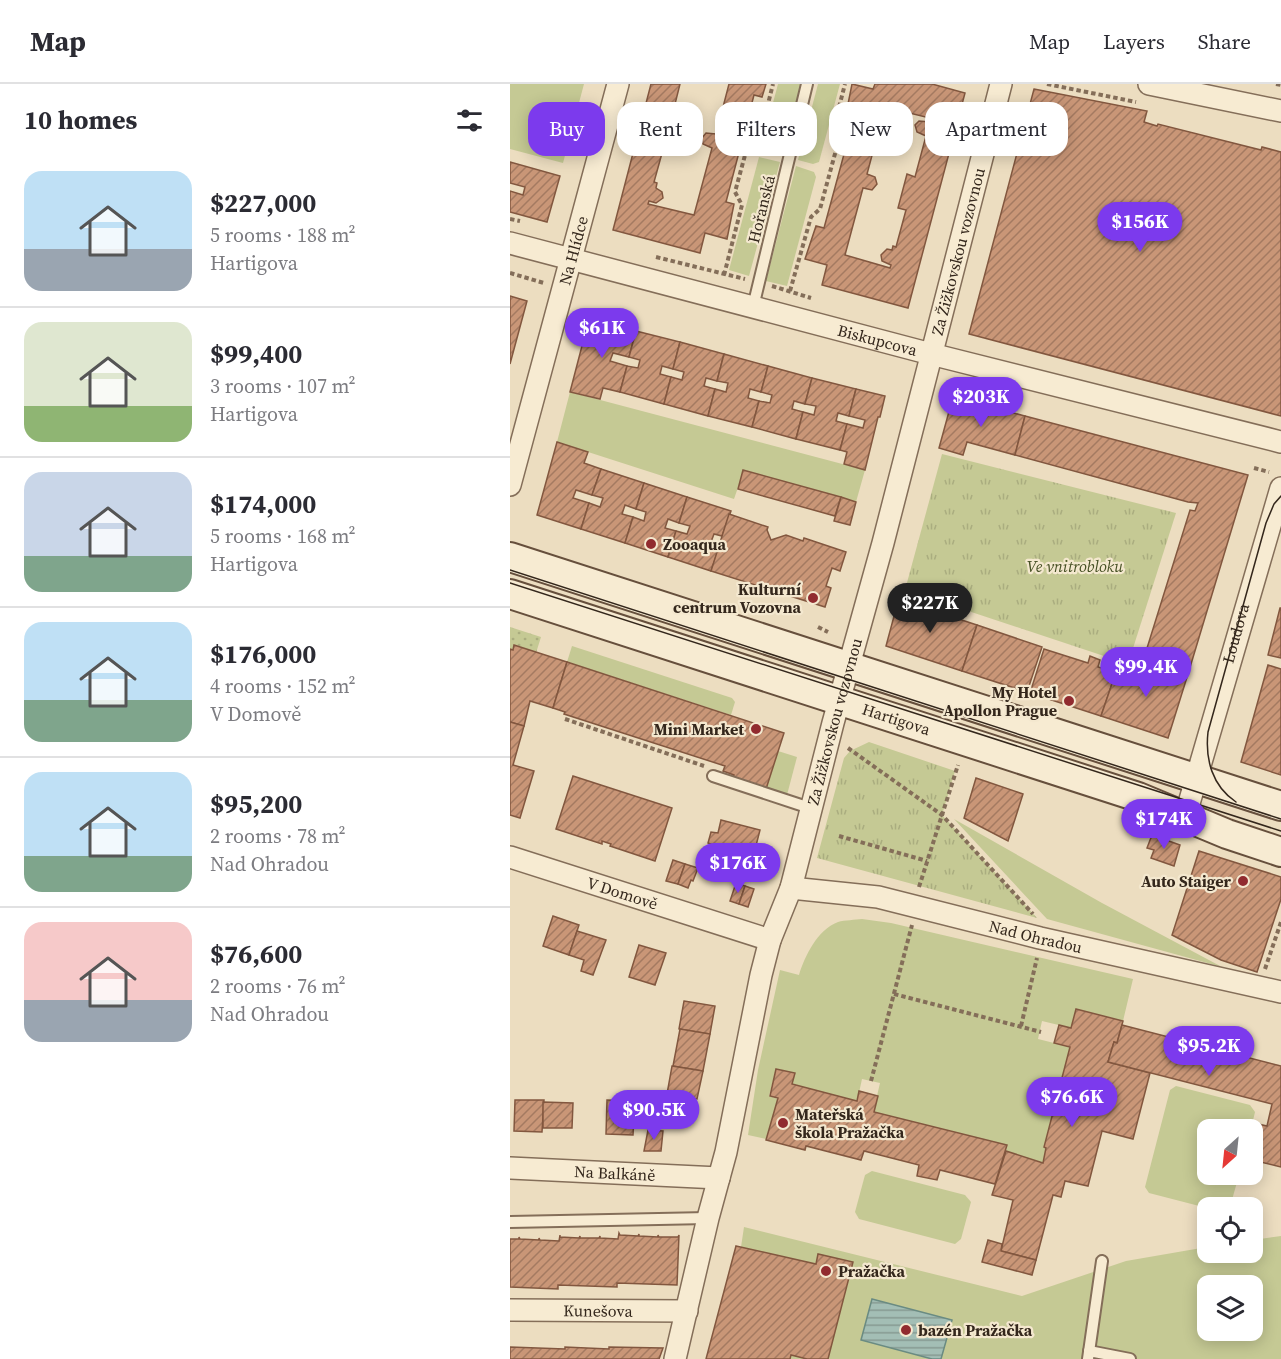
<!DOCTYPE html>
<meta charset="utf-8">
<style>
body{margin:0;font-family:"Source Serif 4",serif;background:#f7f7f7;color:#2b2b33;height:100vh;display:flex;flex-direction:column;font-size:22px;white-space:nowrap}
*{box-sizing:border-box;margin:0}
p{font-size:20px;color:#7c7c81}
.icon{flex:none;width:33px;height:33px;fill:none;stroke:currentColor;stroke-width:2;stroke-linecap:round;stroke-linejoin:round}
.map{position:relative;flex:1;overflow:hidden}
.panel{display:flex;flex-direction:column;background:#fff;width:510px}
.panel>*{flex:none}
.top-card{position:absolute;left:18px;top:18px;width:570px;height:54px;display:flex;gap:12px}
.needle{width:39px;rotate:207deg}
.fabs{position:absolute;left:687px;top:1035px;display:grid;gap:12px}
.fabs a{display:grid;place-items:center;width:66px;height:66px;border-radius:12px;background:#fff;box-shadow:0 3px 15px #0003;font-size:30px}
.price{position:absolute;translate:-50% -51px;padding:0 14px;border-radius:21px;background:#7c3aed;color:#fff;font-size:20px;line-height:39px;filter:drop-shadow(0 2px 3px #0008)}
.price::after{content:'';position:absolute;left:50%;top:36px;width:18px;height:14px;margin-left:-9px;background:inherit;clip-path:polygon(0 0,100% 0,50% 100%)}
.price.active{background:#222;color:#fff}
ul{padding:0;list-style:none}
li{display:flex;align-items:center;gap:18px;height:150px;padding:0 24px}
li+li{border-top:2px solid #e1e1e2}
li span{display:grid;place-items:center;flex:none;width:168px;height:120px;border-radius:18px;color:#555}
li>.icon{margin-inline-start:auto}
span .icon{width:72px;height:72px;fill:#fffc;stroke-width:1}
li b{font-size:26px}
h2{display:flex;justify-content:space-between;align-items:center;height:72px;padding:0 24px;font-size:26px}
.chip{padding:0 21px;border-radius:18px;background:#fff;box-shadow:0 3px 15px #0003;font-size:21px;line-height:54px}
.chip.active{background:#7c3aed;color:#fff}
header{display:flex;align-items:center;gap:36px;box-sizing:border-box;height:84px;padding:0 30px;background:#fff;border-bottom:2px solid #e1e1e2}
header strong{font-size:28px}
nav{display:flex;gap:33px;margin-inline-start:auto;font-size:21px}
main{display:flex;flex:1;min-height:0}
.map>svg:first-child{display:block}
.grass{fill:#c5c994;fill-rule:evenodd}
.park{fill:url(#park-tufts)}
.garden{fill:url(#garden-dots)}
.water{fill:url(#water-rules);stroke:#6a8b82;stroke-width:1.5}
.building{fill:url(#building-hatch);stroke:#82573f;stroke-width:1.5;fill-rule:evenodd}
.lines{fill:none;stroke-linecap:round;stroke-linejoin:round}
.service-casing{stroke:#846e59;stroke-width:14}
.minor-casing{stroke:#846e59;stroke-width:24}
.secondary-casing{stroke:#664f3c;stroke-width:32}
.path{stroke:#846e59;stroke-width:4;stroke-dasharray:4.5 3;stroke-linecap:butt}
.service{stroke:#f7ebd2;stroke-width:10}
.minor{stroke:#f7ebd2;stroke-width:21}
.secondary{stroke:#f7ebd2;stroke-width:28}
.tram{stroke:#34271c;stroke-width:1.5}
.poi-dot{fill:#912b2f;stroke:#f4e8cf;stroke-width:2}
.labels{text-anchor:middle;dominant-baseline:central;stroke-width:4.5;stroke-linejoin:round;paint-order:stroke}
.street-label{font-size:16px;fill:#34271c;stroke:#f4e8cf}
.poi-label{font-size:16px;font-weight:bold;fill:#34271c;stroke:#f4e8cf;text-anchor:start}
.park-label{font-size:16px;font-style:italic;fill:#465024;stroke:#f4e8cf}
</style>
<header>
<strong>Map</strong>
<nav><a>Map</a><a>Layers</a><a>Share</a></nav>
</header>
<main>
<section class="panel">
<h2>10 homes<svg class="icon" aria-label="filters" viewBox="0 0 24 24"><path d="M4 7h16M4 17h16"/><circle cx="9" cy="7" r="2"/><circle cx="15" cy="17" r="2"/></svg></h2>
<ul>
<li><span style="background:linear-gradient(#bfe0f5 65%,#9aa5b1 0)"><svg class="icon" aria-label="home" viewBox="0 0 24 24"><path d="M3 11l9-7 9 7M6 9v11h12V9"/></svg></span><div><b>$227,000</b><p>5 rooms · 188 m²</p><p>Hartigova</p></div></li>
<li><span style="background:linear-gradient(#dfe7d0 70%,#8fb573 0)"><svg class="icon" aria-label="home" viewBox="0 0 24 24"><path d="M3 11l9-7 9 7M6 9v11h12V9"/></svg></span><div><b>$99,400</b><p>3 rooms · 107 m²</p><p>Hartigova</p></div></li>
<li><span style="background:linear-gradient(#c9d6e8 70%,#7fa58c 0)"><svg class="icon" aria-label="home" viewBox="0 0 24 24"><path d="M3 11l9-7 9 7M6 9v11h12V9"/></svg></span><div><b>$174,000</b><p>5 rooms · 168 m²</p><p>Hartigova</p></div></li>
<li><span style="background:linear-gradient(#bfe0f5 65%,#7fa58c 0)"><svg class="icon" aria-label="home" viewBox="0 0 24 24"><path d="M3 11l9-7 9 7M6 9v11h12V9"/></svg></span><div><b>$176,000</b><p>4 rooms · 152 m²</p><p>V Domově</p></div></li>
<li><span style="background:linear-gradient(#bfe0f5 70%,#7fa58c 0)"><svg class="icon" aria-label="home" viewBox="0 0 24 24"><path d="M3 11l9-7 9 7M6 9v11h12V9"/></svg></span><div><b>$95,200</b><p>2 rooms · 78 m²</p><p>Nad Ohradou</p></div></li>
<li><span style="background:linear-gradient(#f6c9c9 65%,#9aa5b1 0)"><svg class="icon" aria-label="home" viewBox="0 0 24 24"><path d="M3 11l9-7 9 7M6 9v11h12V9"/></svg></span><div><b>$76,600</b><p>2 rooms · 76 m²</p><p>Nad Ohradou</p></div></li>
</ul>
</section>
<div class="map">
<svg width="771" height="1275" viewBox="0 0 771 1275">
<defs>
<pattern id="park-tufts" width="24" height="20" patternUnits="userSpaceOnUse" patternTransform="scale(1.5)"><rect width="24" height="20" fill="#c5c994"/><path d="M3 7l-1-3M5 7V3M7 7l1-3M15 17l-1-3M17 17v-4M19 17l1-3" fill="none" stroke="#aaad7f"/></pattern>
<pattern id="garden-dots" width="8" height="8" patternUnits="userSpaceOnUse" patternTransform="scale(1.5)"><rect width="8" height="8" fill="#c5c994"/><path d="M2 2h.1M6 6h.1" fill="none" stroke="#aaad7f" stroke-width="1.8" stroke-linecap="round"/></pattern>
<pattern id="water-rules" width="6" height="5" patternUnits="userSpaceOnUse" patternTransform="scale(1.5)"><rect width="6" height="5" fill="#a3beb5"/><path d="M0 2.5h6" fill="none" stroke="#869a92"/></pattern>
<pattern id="building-hatch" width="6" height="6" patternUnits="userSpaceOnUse" patternTransform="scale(1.5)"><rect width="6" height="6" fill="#c99677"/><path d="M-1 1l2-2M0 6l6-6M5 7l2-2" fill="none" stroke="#a47a61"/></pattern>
</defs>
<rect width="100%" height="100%" fill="#ecddc0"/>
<g class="grass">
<polygon points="0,0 74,0 53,79 0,65"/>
<polygon points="268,0 291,0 272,71 255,67 252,60"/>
<polygon points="308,0 330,0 309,78 303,80 288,76"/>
<polygon points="249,73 270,78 239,192 219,186"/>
<polygon points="286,82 304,88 306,93 277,202 256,197"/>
<polygon points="60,308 355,386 346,418 234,386 224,415 47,358"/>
<polygon points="62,562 222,614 225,618 221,631 57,578"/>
<polygon points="268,667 287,673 277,711 256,705"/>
<polygon points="444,735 592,819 712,883 537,835"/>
<path d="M352 835 381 839 623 895 613 937 566 925 561 944 532 937 528 955 560 963 534 1063 536 1064 533 1079 496 1067 497 1062 363 1029 370 999 352 995 347 1018 282 1000 266 985 259 1012 268 1015 256 1055 238 1051 248 986 270 886 289 891C295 872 307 846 328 838 335 836 345 836 352 835Z"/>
<polygon points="666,1002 740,1021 745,1028 741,1045 698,1046 698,1090 729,1091 720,1123 697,1124 639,1109 635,1103 660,1006"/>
<polygon points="362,1087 455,1111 461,1118 451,1155 445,1160 349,1135 345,1128 355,1091"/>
<path d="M234 1143 512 1212 616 1177 697 1163 698 1168H742L743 1156 771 1152V1275H196L226 1162 231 1163ZM698 1202H742V1246H698Z"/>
</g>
<g class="park">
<polygon points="432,370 666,429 618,580 395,506"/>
<polygon points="359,658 445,687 432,731 527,834 307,774 334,674 340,667"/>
</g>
<polygon class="garden" points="0,543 31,553 26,569 0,565"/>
<polygon class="water" points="362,1215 442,1236 431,1275 422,1275 351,1256"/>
<g class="building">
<polygon points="141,0 170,0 163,28 170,31 161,64 154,62 144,98 147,99 146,104 152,108 153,114 146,119 139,117 138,120 184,131 202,64 193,60 192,54 196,49 206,50 219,0 256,0 252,13 244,11 216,118 224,120 217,155 195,149 190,169 103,146"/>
<path d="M342 0 363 5 365 0H422L455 9 398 224 312 201 317 181 295 175 306 142 314 144 343 37 335 35ZM375 23 420 34V38L409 37 405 41 407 48 416 52 405 93 397 90 388 124 396 126 386 163 383 162 382 166 377 165 371 171 372 177 381 181 380 184 335 171 353 104 362 106 367 100 365 93 357 90Z"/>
<polygon points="524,5 637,27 634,38 647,42 648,40 751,66 752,63 771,68 771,332 459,250"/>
<polygon points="0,78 50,92 37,138 0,128 0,107 13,111 15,103 0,99"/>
<polygon points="0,212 17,217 0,280"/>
<polygon points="79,235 126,247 119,273 103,269 100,277 117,282 110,308 93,304 90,315 60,308"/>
<polygon points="126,247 170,258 163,285 152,282 150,290 161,293 154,320 110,308 117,282 128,284 130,276 119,273"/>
<polygon points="170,258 214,270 207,297 196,294 194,302 205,305 198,332 154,320 161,293 172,296 174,288 163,285"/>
<polygon points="214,270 258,282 251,308 240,305 238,314 249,317 242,343 198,332 205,305 216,308 218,299 207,297"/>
<polygon points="258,282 302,294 295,320 284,317 282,325 293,328 286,355 242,343 249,317 260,319 262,311 251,308"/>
<polygon points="302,294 346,305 339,332 328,329 326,337 337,340 330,366 286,355 293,328 304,331 306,322 295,320"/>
<polygon points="346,305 375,312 370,333 368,333 355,386 334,380 337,368 330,366 337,340 353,344 355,336 339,332"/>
<polygon points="443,313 515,332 505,371 457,358 453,371 429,364"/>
<polygon points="515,332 738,391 678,590 633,577 680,426 685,427 688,419 678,418 505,371"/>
<polygon points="47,358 78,368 74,379 91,385 82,411 66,406 63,414 79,419 71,445 27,431"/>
<polygon points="91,385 134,399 126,425 115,421 112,430 123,433 115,459 71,445 79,419 90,423 93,414 82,411"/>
<polygon points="233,386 331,413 325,432 228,405"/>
<polygon points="134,399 177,413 169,439 158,435 155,444 166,447 158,473 115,459 123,433 134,437 136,428 126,425"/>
<polygon points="177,413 221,427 212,452 204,450 201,458 210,461 201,487 158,473 166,447 177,450 180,442 169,439"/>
<polygon points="331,413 346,418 340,441 324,437"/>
<polygon points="219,430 258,443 257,446 261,456 276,451 293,457 294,454 336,468 330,487 322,484 316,502 321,504 315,523 201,487"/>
<polygon points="390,510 414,517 412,523 467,541 452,587 376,562"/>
<polygon points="770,524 771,524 771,574 758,571"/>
<polygon points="467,541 532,563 517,608 452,587"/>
<polygon points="4,561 57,578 43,624 20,617 14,642 0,638 0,565 3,566"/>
<polygon points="534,565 578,579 580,572 590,576 588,583 606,588 591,632 520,609"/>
<polygon points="629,575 678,590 658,654 591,632 606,588 619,592 619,595 623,596"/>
<polygon points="57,578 274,649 256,705 223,694 224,691 213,687 215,682 54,630 55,628 43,624"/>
<polygon points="758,581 771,585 771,691 731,678"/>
<polygon points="0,638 14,642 3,681 24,687 10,734 0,731"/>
<polygon points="63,692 162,724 145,777 100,762 101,760 92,757 92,760 46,745"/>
<polygon points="466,694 513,710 498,757 454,734"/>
<polygon points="211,736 250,746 240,785 201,775 203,768 199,766 201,760 198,759 201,748 208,749"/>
<polygon points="642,751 670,761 664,782 641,774 644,766 637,764"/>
<polygon points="689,767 771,793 771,815 747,888 711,876 662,851"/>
<polygon points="163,776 175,780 168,800 156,797"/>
<polygon points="175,780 188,784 183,797 181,796 178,804 168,800"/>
<polygon points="226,799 235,802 229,820 220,817"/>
<polygon points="235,802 244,805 238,823 229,820"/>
<polygon points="43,832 69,841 59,871 33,862"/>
<polygon points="67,847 96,856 83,891 71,887 74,876 59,871"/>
<polygon points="129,861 156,869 145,901 119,893"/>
<polygon points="174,917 205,922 200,950 169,945"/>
<polygon points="566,925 613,937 607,959 604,958 598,978 640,989 623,1055 592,1047 578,1102 555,1097 551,1113 543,1111 526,1176 491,1167 503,1116 482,1111 496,1067 533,1079 536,1064 534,1063 560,963 544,959 549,941 561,944"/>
<polygon points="612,941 771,982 771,1083 742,1076 742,1063 748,1040 757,1042 762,1020 598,978 604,958 607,959"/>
<polygon points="170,945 200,950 193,987 163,982"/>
<polygon points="162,982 193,987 187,1015 157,1010"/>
<polygon points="266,985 285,989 282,1000 347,1017 349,1007 368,1012 364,1028 497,1061 485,1100 430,1086 427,1096 407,1092 409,1081 354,1067 351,1076 296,1062 295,1066 256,1056 268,1014 260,1012"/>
<polygon points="5,1016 34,1016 32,1048 4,1047"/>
<polygon points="97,1016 125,1017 123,1051 96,1050"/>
<polygon points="33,1018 63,1019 62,1044 33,1044"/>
<polygon points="138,1046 153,1047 151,1067 134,1067"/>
<polygon points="109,1149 110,1151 128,1152 129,1150 129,1152 148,1153 148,1151 149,1153 168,1153 169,1151 167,1201 107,1199 107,1203 48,1201 48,1205 0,1203 0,1155 9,1155 9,1153 10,1155 29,1156 29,1154 30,1156 49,1157 50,1151 50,1153 69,1154 70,1152 70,1154 89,1154 90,1152 90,1154 108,1155"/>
<polygon points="478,1156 492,1160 491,1167 526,1176 522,1191 472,1178"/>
<polygon points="226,1162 306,1180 308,1170 343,1178 318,1275 297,1275 281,1271 280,1275 196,1275"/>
<polygon points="0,1263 55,1265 55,1263 99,1265 99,1263 153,1264 149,1275 0,1275"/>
</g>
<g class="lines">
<defs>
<g id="service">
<polyline points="243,223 297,0"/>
<polyline points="203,692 300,724"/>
<polyline points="0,1138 198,1134"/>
<polyline points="579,1267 620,1275"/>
<polyline points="578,1275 592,1177"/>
</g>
<g id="minor">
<polyline points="639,0 771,27"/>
<path id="s1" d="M0 159 421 270 771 358"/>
<path id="s2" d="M0 401 108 0"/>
<polyline points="675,733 771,404"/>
<path id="s3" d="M0 773 260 856"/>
<path id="s4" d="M281 804 368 813 530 854 771 908"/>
<path id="s5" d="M0 1084 209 1094"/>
<path id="s6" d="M0 1226 177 1227"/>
<path id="s7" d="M165 1275 198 1134 216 1068 251 891 260 856 281 804 323 639 373 459 491 0"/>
</g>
<g id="secondary">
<polyline points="0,473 771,722"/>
<path id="s8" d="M0 510 628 713 717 750 771 768"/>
</g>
</defs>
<use href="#service" class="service-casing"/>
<use href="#minor" class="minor-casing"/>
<use href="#secondary" class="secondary-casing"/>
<g class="path">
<polyline points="537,0 626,18"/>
<polyline points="766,0 771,1"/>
<polyline points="0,135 10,137"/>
<polyline points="146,173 235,195"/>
<polyline points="0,189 34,199"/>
<polyline points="214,191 232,121 225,108 247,27 258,20 263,0"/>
<polyline points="262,202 301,214"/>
<polyline points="280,207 301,133 310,125 332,44 327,31 335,0"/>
<polyline points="744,384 759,388"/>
<polyline points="308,543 318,548"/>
<polyline points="55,635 194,682"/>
<polyline points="338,664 432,731 523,830"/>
<polyline points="329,752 417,777"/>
<polyline points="409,803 448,681"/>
<polyline points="755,885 771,838"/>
<polyline points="384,910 531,948"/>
<polyline points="511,942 527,874"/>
<polyline points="361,997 402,841"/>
</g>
<use href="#service" class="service"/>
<use href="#minor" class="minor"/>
<use href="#secondary" class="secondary"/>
<g class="tram">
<polyline points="0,486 771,735"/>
<polyline points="0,499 771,747"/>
<path id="s9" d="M726 718C702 702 695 675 698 648L756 439 764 420 771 412"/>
</g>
</g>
<g class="poi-dot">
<circle cx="141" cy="460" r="6"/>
<circle cx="303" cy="514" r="6"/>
<circle cx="559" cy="617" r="6"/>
<circle cx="246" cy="645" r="6"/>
<circle cx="733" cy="797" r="6"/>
<circle cx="273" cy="1039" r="6"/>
<circle cx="316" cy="1187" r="6"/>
<circle cx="396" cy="1246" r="6"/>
</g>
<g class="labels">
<g class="street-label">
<text transform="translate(251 125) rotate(-76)">Hořanská</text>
<text stroke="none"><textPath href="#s2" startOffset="243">Na Hlídce</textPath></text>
<text stroke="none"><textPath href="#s7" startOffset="1144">Za Žižkovskou vozovnou</textPath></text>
<text stroke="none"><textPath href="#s1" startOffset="380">Biskupcova</textPath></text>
<text stroke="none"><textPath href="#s9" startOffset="182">Loudova</textPath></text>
<text stroke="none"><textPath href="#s8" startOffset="406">Hartigova</textPath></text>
<text stroke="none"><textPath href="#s7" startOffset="658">Za Žižkovskou vozovnou</textPath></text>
<text stroke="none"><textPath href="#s3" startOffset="118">V Domově</textPath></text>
<text stroke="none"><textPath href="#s4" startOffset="250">Nad Ohradou</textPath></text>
<text stroke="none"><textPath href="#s5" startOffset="105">Na Balkáně</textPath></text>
<text stroke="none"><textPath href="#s6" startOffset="88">Kunešova</textPath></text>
</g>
<g class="poi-label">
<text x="153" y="460">Zooaqua</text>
<text x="291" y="505" text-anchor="end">Kulturní<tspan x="291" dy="18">centrum Vozovna</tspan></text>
<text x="547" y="608" text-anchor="end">My Hotel<tspan x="547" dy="18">Apollon Prague</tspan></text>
<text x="234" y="645" text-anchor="end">Mini Market</text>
<text x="721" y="797" text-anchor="end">Auto Staiger</text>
<text x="285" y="1030">Mateřská<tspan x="285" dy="18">škola Pražačka</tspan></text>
<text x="328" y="1187">Pražačka</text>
<text x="408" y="1246">bazén Pražačka</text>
</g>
<g class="park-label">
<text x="565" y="482">Ve vnitrobloku</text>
</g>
</g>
</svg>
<div class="fabs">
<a><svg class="needle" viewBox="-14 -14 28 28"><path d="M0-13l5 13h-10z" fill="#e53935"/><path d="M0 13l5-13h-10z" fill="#7c7c81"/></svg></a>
<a><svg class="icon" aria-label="locate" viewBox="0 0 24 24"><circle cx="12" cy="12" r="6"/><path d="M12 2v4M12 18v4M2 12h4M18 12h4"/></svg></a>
<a><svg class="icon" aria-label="layers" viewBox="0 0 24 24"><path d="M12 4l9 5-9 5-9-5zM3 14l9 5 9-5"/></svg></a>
</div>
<b class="price" style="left:630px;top:169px">$156K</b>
<b class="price" style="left:92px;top:275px">$61K</b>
<b class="price" style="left:471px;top:344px">$203K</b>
<b class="price active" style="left:420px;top:550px">$227K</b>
<b class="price" style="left:636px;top:614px">$99.4K</b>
<b class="price" style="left:654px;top:766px">$174K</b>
<b class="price" style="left:228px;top:810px">$176K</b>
<b class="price" style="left:699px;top:993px">$95.2K</b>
<b class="price" style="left:562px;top:1044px">$76.6K</b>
<b class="price" style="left:144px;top:1057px">$90.5K</b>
<div class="top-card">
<a class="chip active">Buy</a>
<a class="chip">Rent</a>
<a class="chip">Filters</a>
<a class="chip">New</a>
<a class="chip">Apartment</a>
</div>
</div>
</main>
